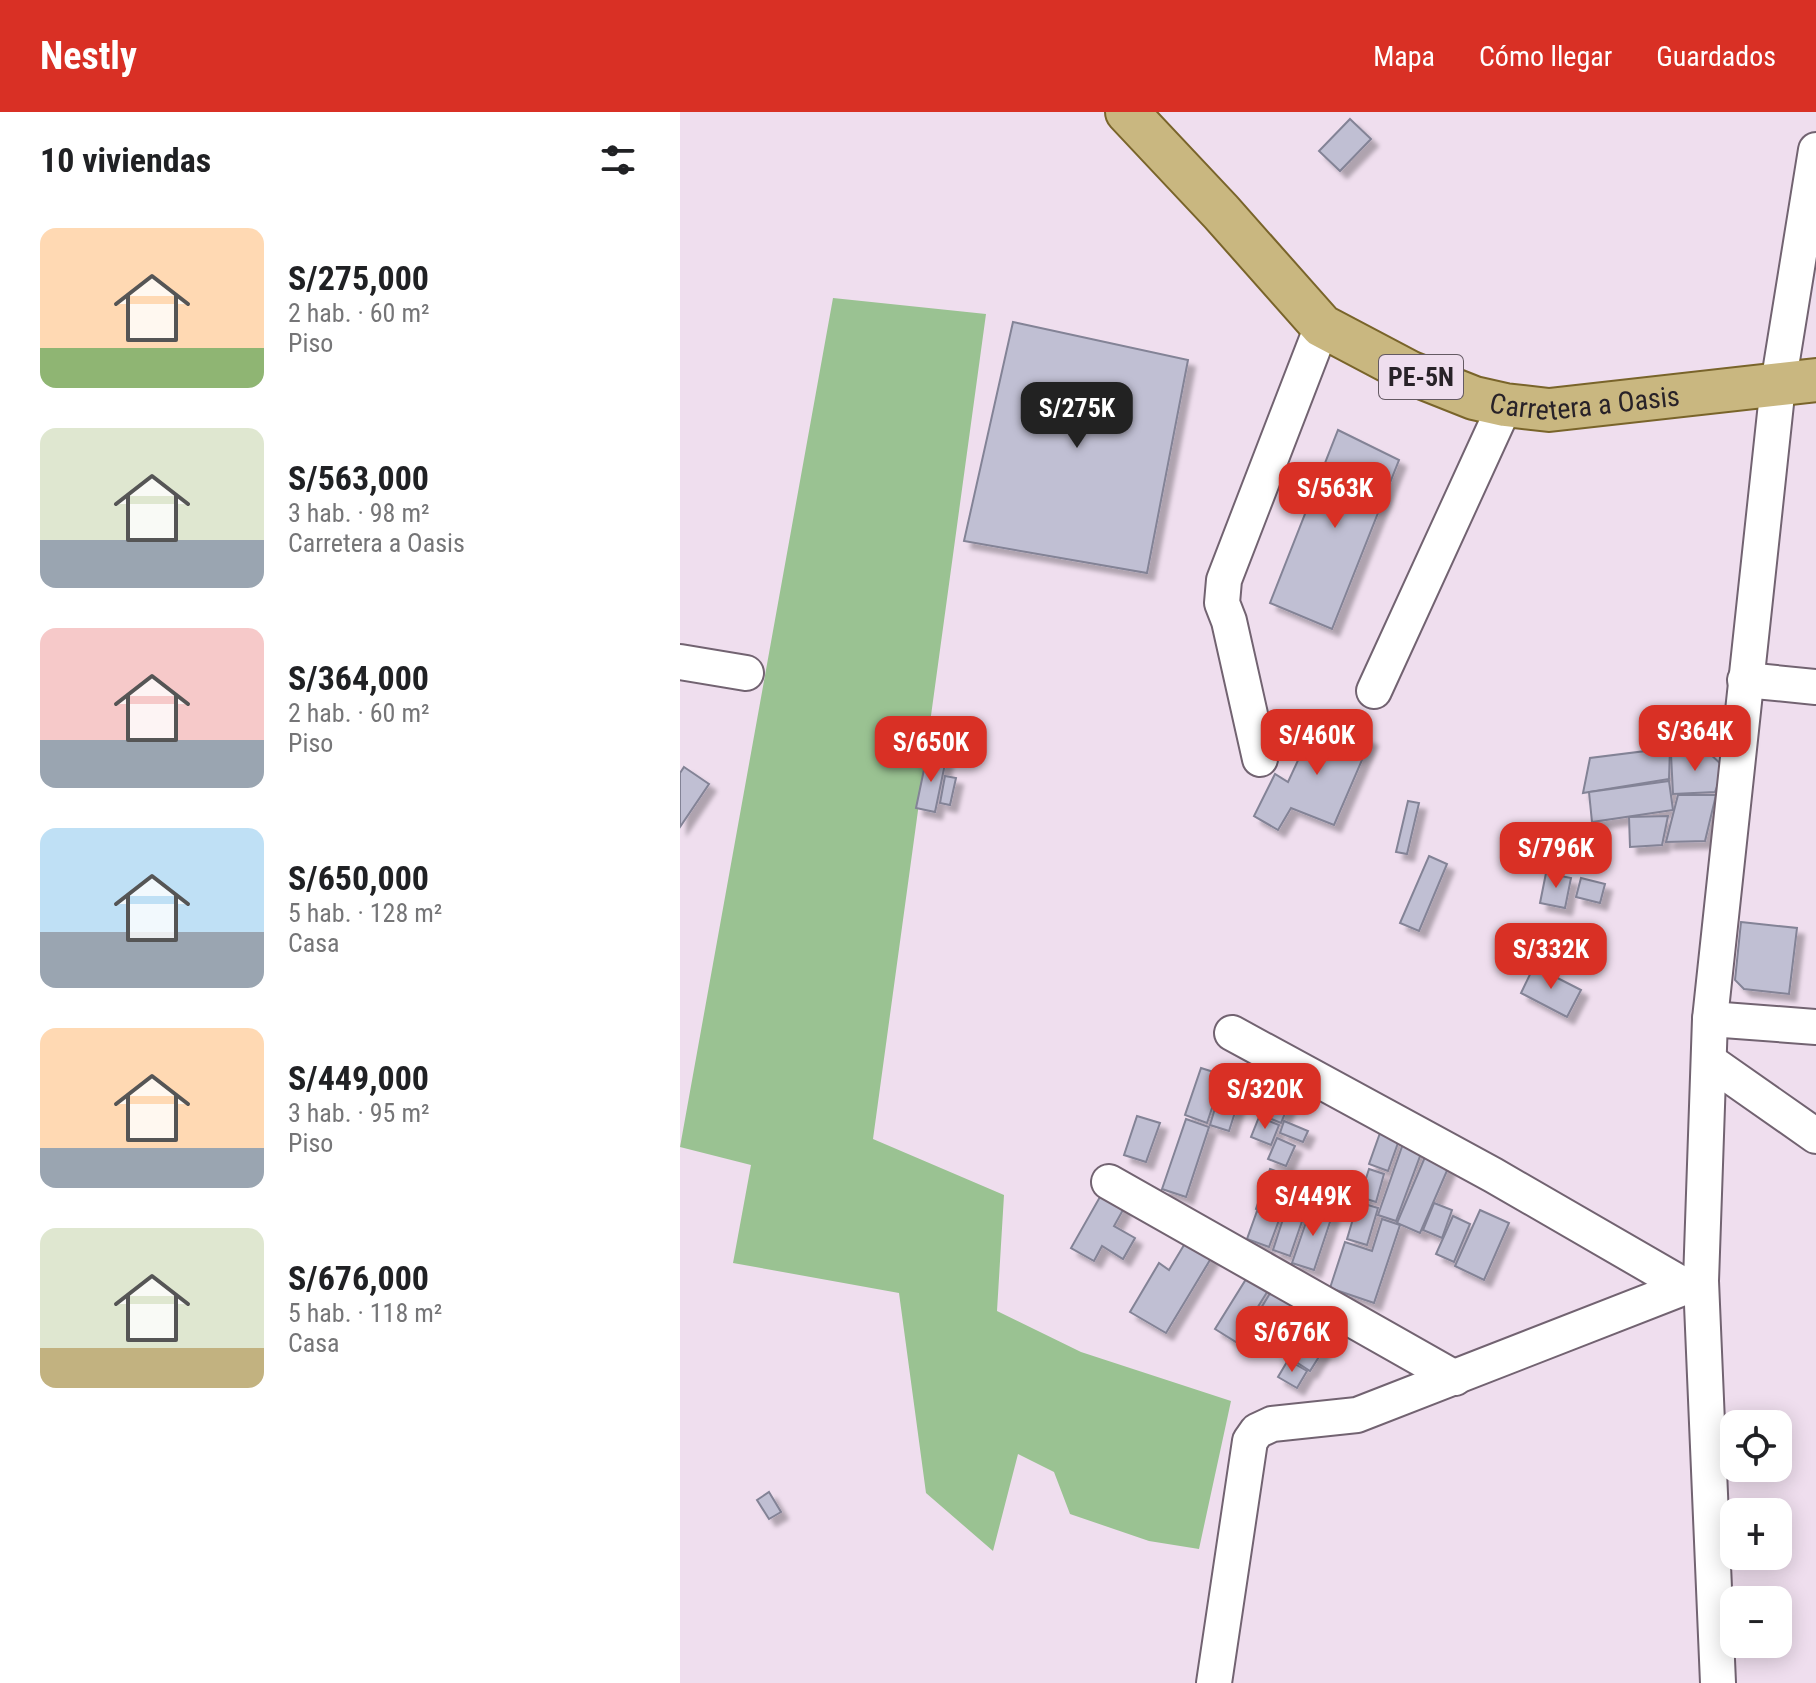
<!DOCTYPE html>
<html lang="es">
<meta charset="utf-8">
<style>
body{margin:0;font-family:"Roboto Condensed",sans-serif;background:#f6f6f6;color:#202124;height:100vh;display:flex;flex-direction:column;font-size:30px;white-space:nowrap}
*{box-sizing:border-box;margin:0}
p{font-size:26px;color:#757577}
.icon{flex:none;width:44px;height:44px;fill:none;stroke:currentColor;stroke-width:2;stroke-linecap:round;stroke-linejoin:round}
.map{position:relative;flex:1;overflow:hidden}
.sheet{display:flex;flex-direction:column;background:#fff;width:680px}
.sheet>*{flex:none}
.buttons{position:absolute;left:1040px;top:1298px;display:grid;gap:16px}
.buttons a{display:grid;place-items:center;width:72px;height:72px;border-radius:16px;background:#fff;box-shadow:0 4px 20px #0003;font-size:40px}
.price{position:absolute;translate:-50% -68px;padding:0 18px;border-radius:16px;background:#d93025;color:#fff;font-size:26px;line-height:52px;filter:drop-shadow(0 2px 4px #0008)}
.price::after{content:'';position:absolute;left:50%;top:48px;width:24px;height:18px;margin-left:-12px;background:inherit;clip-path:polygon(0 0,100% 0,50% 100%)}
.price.active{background:#222;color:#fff}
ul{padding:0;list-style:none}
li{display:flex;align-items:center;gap:24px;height:200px;padding:0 40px}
li span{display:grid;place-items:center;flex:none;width:224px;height:160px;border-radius:16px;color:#555}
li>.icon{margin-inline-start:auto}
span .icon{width:96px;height:96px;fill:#fffc;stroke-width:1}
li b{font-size:34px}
h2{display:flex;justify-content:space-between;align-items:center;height:96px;padding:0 40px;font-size:34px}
header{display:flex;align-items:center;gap:48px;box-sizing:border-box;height:112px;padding:0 40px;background:#d93025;color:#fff}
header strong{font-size:38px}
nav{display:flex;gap:44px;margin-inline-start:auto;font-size:28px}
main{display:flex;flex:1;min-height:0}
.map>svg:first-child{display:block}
.green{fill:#9ac292}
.building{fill:#c0bfd3;stroke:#838396;stroke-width:2;filter:url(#shadow)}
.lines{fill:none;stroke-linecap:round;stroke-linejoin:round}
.minor-casing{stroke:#726371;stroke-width:38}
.major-casing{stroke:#79642a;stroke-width:46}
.minor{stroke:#fff;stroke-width:34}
.major{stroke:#c9b780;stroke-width:42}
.labels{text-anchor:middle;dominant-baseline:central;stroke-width:6;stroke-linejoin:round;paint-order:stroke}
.shield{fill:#efdeee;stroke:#645a63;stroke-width:2}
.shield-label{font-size:26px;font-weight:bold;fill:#282228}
.street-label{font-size:28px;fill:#282228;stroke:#efdeee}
</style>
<header>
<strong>Nestly</strong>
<nav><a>Mapa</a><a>Cómo llegar</a><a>Guardados</a></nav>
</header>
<main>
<section class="sheet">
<h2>10 viviendas<svg class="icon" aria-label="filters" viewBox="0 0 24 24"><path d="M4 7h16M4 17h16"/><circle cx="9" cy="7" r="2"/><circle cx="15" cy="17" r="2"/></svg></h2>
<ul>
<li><span style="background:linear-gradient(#ffd9b3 75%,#8fb573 0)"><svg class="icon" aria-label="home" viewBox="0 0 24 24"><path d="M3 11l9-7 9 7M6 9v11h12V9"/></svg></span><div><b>S/275,000</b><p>2 hab. · 60 m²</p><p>Piso</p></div></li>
<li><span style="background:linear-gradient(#dfe7d0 70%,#9aa5b1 0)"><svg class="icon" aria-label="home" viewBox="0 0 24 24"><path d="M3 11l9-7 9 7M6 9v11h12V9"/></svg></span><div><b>S/563,000</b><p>3 hab. · 98 m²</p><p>Carretera a Oasis</p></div></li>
<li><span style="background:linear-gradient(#f6c9c9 70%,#9aa5b1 0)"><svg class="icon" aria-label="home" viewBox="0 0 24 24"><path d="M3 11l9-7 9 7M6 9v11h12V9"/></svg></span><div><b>S/364,000</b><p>2 hab. · 60 m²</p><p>Piso</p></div></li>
<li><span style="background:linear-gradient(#bfe0f5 65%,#9aa5b1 0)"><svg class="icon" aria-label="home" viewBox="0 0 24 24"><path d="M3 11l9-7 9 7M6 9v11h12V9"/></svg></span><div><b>S/650,000</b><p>5 hab. · 128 m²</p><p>Casa</p></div></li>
<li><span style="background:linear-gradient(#ffd9b3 75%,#9aa5b1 0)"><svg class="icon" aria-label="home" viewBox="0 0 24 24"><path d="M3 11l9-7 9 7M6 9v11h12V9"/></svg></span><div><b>S/449,000</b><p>3 hab. · 95 m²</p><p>Piso</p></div></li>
<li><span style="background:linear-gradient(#dfe7d0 75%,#c2b280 0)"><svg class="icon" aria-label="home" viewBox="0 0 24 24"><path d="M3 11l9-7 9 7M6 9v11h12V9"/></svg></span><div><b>S/676,000</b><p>5 hab. · 118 m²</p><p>Casa</p></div></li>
</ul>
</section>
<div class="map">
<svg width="1136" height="1571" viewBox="0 0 1136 1571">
<defs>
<filter id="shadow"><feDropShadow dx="7" dy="7" stdDeviation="2" flood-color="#0004"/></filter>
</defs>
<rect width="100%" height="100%" fill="#efdeee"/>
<polygon class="green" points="153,186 306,202 193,1027 324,1083 317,1199 401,1240 551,1289 519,1437 469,1429 390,1402 374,1360 338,1342 313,1439 246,1381 219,1181 53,1151 71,1053 0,1035"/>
<g class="building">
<polygon points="670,7 691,27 660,59 639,39"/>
<polygon points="333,210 508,248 467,461 284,429"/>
<polygon points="658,318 719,348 652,517 590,491"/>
<polygon points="638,605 691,627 654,713 611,696 598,718 574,704 595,662 608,670"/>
<polygon points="990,636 989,667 903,681 910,646"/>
<polygon points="1027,639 1044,655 1035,680 993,682 991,642"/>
<polygon points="247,643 266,647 255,700 236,696"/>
<polygon points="4,655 29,672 0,715 0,661"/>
<polygon points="265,664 276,666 270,693 260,691"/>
<polygon points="989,669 993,698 912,710 909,680"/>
<polygon points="998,683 1036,683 1025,729 986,730"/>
<polygon points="728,689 739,691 727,742 716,740"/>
<polygon points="988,704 982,733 950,735 949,705"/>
<polygon points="749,744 767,752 739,819 720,811"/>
<polygon points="866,761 891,766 885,796 860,791"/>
<polygon points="901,766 925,772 920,791 896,785"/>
<polygon points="1061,810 1117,816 1109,882 1064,877 1055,868"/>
<polygon points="854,854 901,878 887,905 841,881"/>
<polygon points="596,953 621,963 601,1011 577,1001"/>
<polygon points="521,956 543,963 527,1011 505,1003"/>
<polygon points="544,966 564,972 549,1019 530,1013"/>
<polygon points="457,1004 480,1011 466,1050 444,1043"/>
<polygon points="579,1005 599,1013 591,1033 571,1025"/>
<polygon points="506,1007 529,1015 506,1085 482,1077"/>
<polygon points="604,1009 628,1019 623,1030 600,1021"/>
<polygon points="700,1021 719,1028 708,1059 689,1052"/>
<polygon points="597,1026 615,1034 606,1054 588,1047"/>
<polygon points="724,1029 743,1036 716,1109 698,1103"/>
<polygon points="748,1038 769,1054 740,1121 717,1111"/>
<polygon points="590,1057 610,1064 605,1080 585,1073"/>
<polygon points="689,1057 704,1062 696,1090 680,1085"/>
<polygon points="584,1074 629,1089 610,1144 593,1138 603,1107 576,1097"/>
<polygon points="425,1076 448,1089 434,1114 455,1126 443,1147 422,1134 414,1149 391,1136"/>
<polygon points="678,1090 698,1096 687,1133 667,1127"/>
<polygon points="754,1091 772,1098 762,1126 743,1118"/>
<polygon points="632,1093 653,1101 634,1158 612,1151"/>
<polygon points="800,1098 829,1111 804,1168 775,1154"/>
<polygon points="577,1099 599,1108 589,1135 567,1127"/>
<polygon points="773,1104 790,1112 774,1150 756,1142"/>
<polygon points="702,1107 720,1113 694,1191 650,1176 665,1130 692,1139"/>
<polygon points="510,1123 536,1138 486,1221 450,1200 479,1151 489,1158"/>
<polygon points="568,1164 589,1177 556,1230 535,1217"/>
<polygon points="595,1173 627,1193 608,1226 575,1206"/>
<polygon points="639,1193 662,1208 630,1259 607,1244"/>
<polygon points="608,1248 627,1259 617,1276 598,1265"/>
<polygon points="89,1380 101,1400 89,1407 77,1388"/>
</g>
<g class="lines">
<defs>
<g id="minor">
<polyline points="0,550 66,561"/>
<polyline points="1065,568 1136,575"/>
<polyline points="694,579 825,293"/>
<polyline points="580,647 549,509 542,491 544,468 642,214"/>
<polyline points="1030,907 1136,915"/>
<polyline points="552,921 813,1063 1005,1174"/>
<polyline points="1029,949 1136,1024"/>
<polyline points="429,1070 775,1266"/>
<polyline points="534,1571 570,1329 577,1319 592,1312 677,1303 1021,1169"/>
<polyline points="1038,1571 1021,1169 1030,907 1098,273 1136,38"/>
</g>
<g id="major">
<path id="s1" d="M447 0 541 100 642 214 731 261 794 286 825 293 869 298 1136 268"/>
</g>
</defs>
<use href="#minor" class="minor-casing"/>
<use href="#major" class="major-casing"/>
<use href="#minor" class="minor"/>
<use href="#major" class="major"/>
</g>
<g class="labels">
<rect class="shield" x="699" y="243" width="84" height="44" rx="6"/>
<g class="shield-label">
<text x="741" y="265">PE-5N</text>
</g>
<g class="street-label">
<text stroke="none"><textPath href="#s1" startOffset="570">Carretera a Oasis</textPath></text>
</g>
</g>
</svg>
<div class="buttons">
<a><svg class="icon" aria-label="locate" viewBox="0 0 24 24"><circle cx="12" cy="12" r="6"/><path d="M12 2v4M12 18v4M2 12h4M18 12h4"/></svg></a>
<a>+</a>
<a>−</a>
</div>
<b class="price active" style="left:397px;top:338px">S/275K</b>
<b class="price" style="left:655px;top:418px">S/563K</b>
<b class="price" style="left:1015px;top:661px">S/364K</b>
<b class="price" style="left:637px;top:665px">S/460K</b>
<b class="price" style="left:251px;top:672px">S/650K</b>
<b class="price" style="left:876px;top:778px">S/796K</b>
<b class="price" style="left:871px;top:879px">S/332K</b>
<b class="price" style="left:585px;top:1019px">S/320K</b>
<b class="price" style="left:633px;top:1126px">S/449K</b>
<b class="price" style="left:612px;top:1262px">S/676K</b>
</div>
</main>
